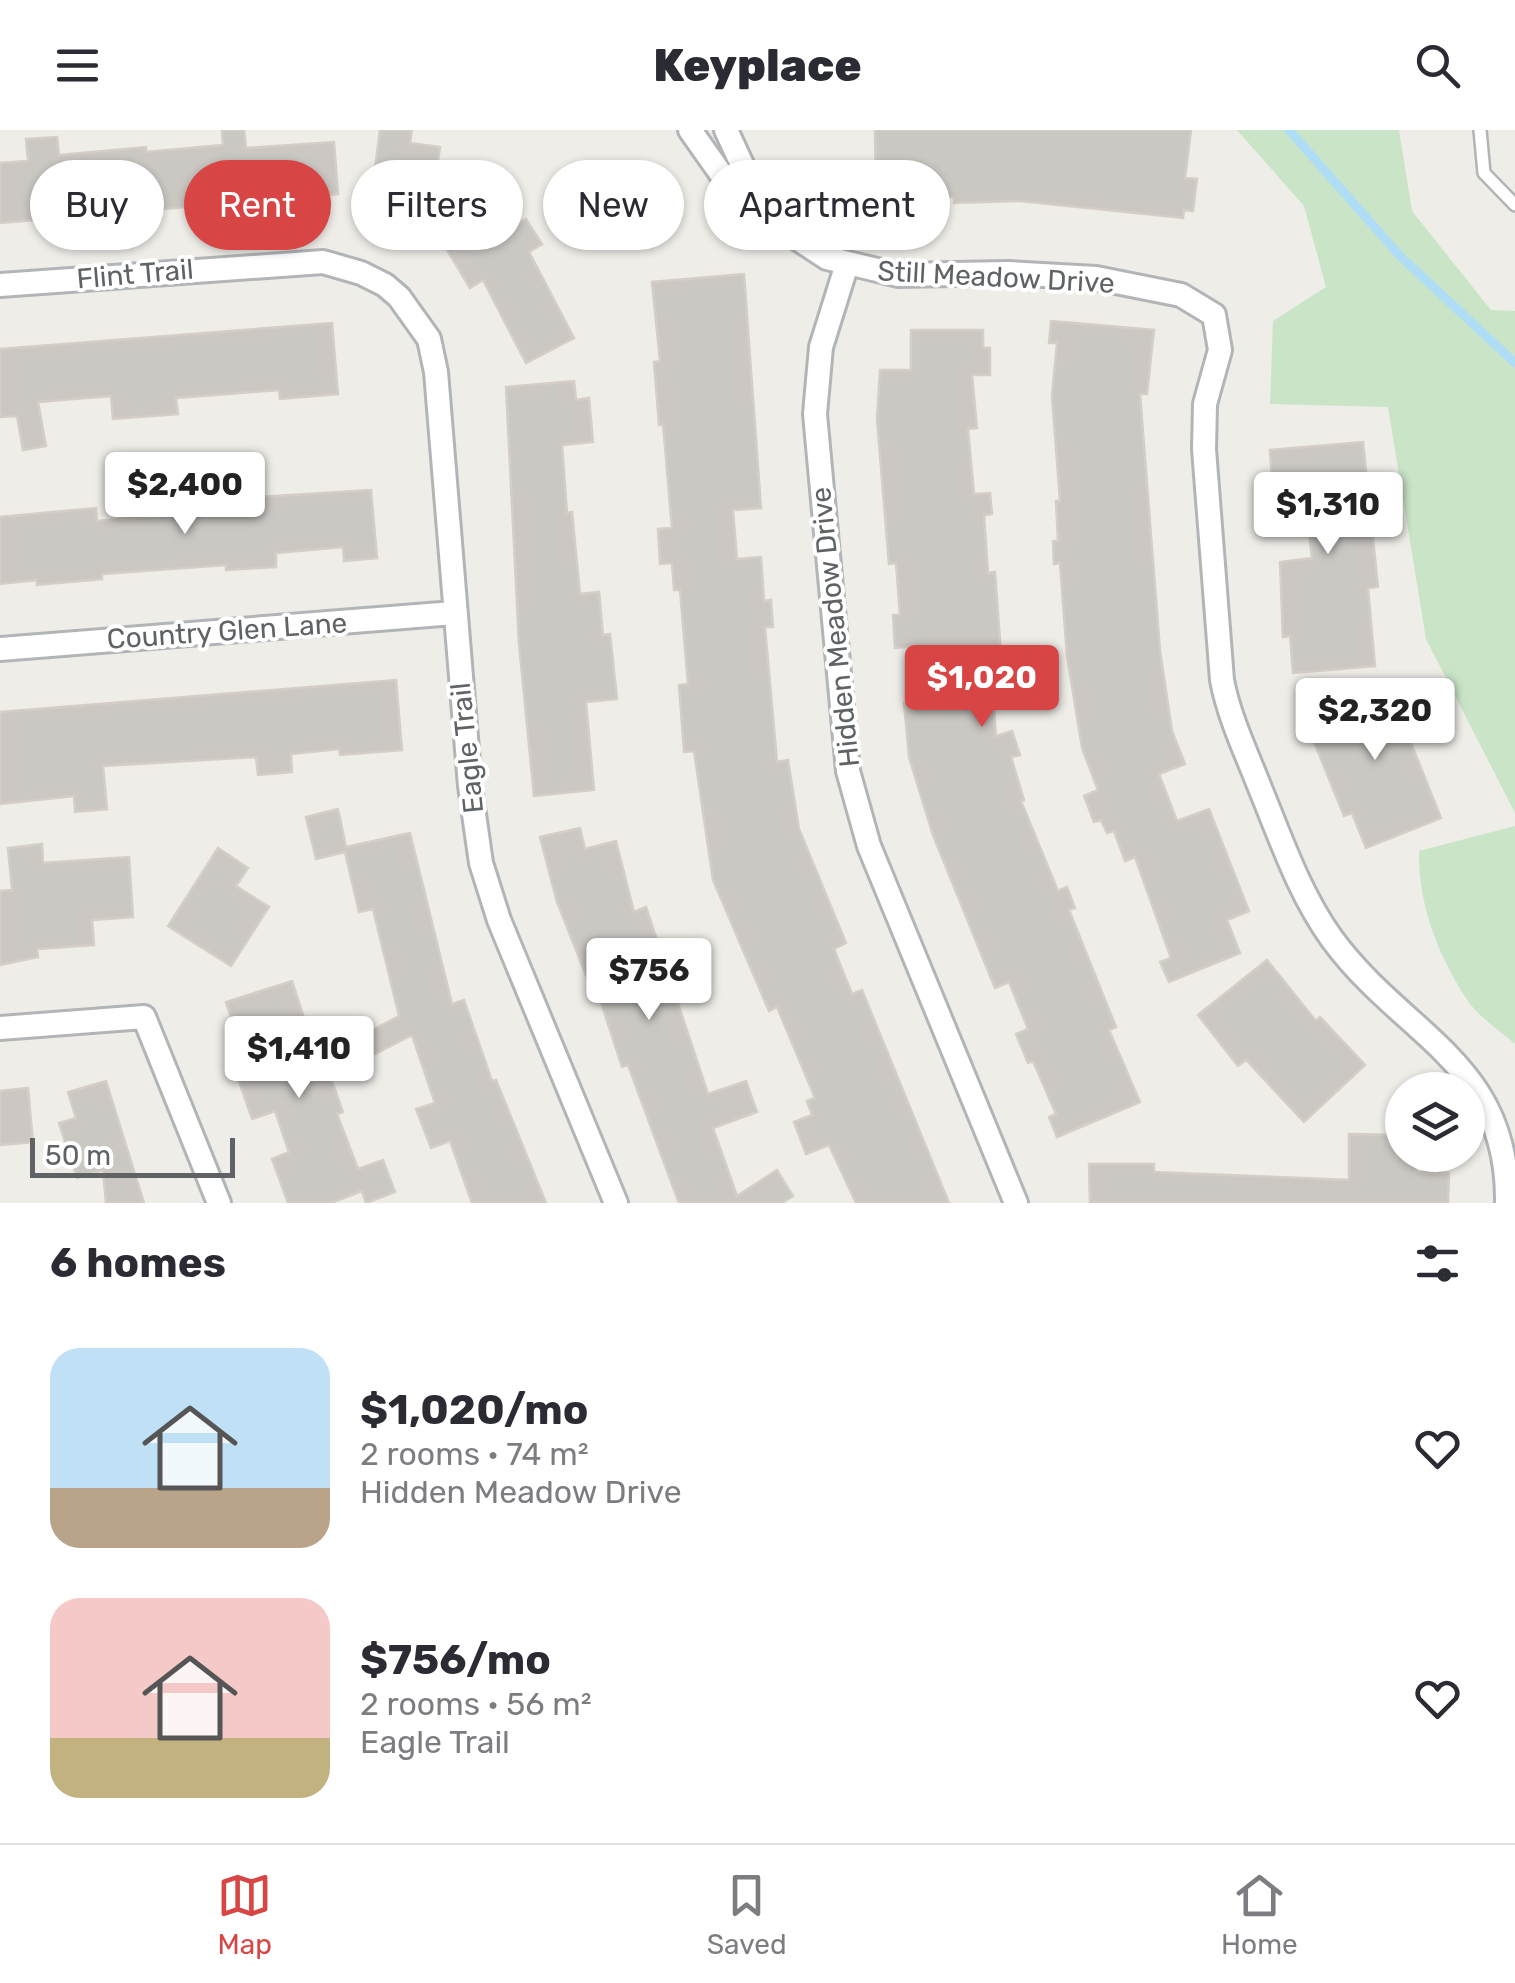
<!DOCTYPE html>
<meta charset="utf-8">
<style>
body{margin:0;font-family:Rubik,sans-serif;background:#f7f7f7;color:#2b2b33;height:100vh;display:flex;flex-direction:column;font-size:38px;white-space:nowrap}
*{box-sizing:border-box;margin:0}
p{font-size:32px;color:#7c7c81}
.icon{flex:none;width:55px;height:55px;fill:none;stroke:currentColor;stroke-width:2;stroke-linecap:round;stroke-linejoin:round}
.map{position:relative;height:1073px;overflow:hidden}
.side{display:flex;flex-direction:column;background:#fff;flex:1}
.side>*{flex:none}
.banner{position:absolute;left:30px;top:30px;width:1000px;height:90px;display:flex;gap:20px}
.controls{position:absolute;left:1385px;top:942px;display:grid;gap:20px}
.controls a{display:grid;place-items:center;width:100px;height:100px;border-radius:50%;background:#fff;box-shadow:0 2px 8px #0004;font-size:50px}
.scale{position:absolute;left:30px;bottom:25px;width:205px;box-sizing:border-box;padding-left:10px;border:5px solid #5f6366;border-top:0;font-size:28px;line-height:35px;white-space:nowrap;color:#5f6366;-webkit-text-stroke:8px #fff;paint-order:stroke}
.price{position:absolute;translate:-50% -85px;padding:0 22px;border-radius:10px;background:#fff;color:#222;font-size:32px;line-height:65px;filter:drop-shadow(0 2px 5px #0008)}
.price::after{content:'';position:absolute;left:50%;top:60px;width:30px;height:22px;margin-left:-15px;background:inherit;clip-path:polygon(0 0,100% 0,50% 100%)}
.price.active{background:#d84545;color:#fff}
ul{padding:0;list-style:none}
li{display:flex;align-items:center;gap:30px;height:250px;padding:0 50px}
li span{display:grid;place-items:center;flex:none;width:280px;height:200px;border-radius:30px;color:#555}
li>.icon{margin-inline-start:auto}
span .icon{width:120px;height:120px;fill:#fffc;stroke-width:1}
li b{font-size:42px}
h2{display:flex;justify-content:space-between;align-items:center;height:120px;padding:0 50px;font-size:42px}
.pill{padding:0 35px;border-radius:45px;background:#fff;box-shadow:0 2px 8px #0004;font-size:35px;line-height:90px}
.pill.active{background:#d84545;color:#fff}
header{display:flex;justify-content:space-between;align-items:center;height:130px;padding:0 50px;background:#fff;font-size:45px;font-weight:800}
.menu{display:flex;justify-content:space-around;align-items:center;height:140px;border-top:2px solid #e1e1e2;background:#fff;font-size:28px;color:#7c7c81}
.menu a{display:grid;justify-items:center;gap:5px}
.menu .active{color:#d84545}
.map>svg:first-child{display:block}
.green{fill:#c9e4c7}
.lines{fill:none;stroke-linecap:round;stroke-linejoin:round}
.stream{stroke:#b0ddf6;stroke-width:9}
.building{fill:#cbc8c4;stroke:#d4cec6;stroke-width:2.5}
.service-casing{stroke:#b2b5b8;stroke-width:16}
.minor-casing{stroke:#b2b5b8;stroke-width:28}
.service{stroke:#fff;stroke-width:11}
.minor{stroke:#fff;stroke-width:22}
.labels{text-anchor:middle;dominant-baseline:central;stroke-width:8;stroke-linejoin:round;paint-order:stroke}
.street-label{font-size:28px;fill:#5f6366;stroke:#fff}
</style>
<header><svg class="icon" aria-label="menu" viewBox="0 0 24 24"><path d="M4 6h16M4 12h16M4 18h16"/></svg>Keyplace<svg class="icon" aria-label="search" viewBox="0 0 24 24"><circle cx="10" cy="10" r="6"/><path d="M15 15l6 6"/></svg></header>
<div class="map">
<svg width="1515" height="1073" viewBox="0 0 1515 1073">
<rect width="100%" height="100%" fill="#efede8"/>
<g class="green">
<polygon points="1237,0 1399,0 1412,81 1491,180 1515,181 1515,683 1426,509 1388,277 1270,274 1273,191 1326,157 1304,76"/>
<path d="M1515 696V914C1500 901 1479 887 1468 871 1438 826 1418 774 1419 721Z"/>
</g>
<g class="lines">
<polyline class="stream" points="1289,0 1400,126 1515,233"/>
</g>
<g class="building">
<polygon points="222,0 244,0 246,18 334,12 338,64 0,93 0,33 28,31 26,9 57,7 59,25 146,17 146,22 223,15"/>
<polygon points="380,0 412,0 410,13 440,17 430,86 370,78"/>
<polygon points="875,0 1191,0 1185,48 1197,49 1193,81 1184,80 1183,88 1020,71 954,73 954,67 876,68"/>
<polygon points="479,80 496,108 526,89 542,114 529,122 574,208 526,233 483,150 470,158 438,105"/>
<polygon points="744,144 761,378 733,380 737,429 761,427 764,471 771,470 773,497 765,497 777,632 788,630 799,699 846,813 834,819 852,864 862,860 949,1073 856,1073 829,1015 806,1024 794,992 812,985 807,971 815,968 777,877 769,881 713,750 694,621 684,622 679,555 688,554 680,460 674,460 672,433 660,434 658,399 672,398 663,294 659,295 654,232 660,231 652,152"/>
<polygon points="1051,191 1154,200 1147,264 1140,264 1160,521 1172,601 1185,634 1159,644 1177,691 1209,679 1249,781 1227,790 1240,823 1169,852 1160,832 1171,828 1135,727 1125,731 1114,701 1107,703 1101,690 1094,692 1084,666 1098,660 1082,618 1067,526 1060,433 1054,434 1053,411 1058,411 1056,371 1060,371 1052,266 1057,213 1049,213"/>
<polygon points="332,193 338,264 280,269 279,260 176,268 178,284 113,289 111,266 38,272 46,316 23,320 17,286 0,287 0,219"/>
<polygon points="911,200 983,200 983,218 990,218 990,245 972,245 977,298 968,299 974,364 990,363 992,384 984,385 988,443 995,442 1000,510 1001,546 991,548 996,606 1012,601 1020,625 1011,627 1024,670 1021,671 1058,761 1067,757 1075,778 1069,780 1116,897 1109,900 1140,972 1057,1007 1049,987 1056,984 1033,931 1028,933 1016,904 1028,899 1009,852 995,858 933,705 909,627 904,573 928,571 923,516 895,518 893,485 900,485 896,433 889,434 877,289 880,240 911,240"/>
<polygon points="574,251 576,270 589,268 593,312 562,315 567,383 572,382 580,464 599,462 603,505 610,504 617,569 586,572 594,660 534,666 519,514 506,257"/>
<polygon points="1363,312 1378,457 1368,458 1375,536 1293,543 1290,506 1283,507 1280,432 1312,428 1307,381 1274,383 1270,320"/>
<polygon points="371,360 377,428 344,431 343,417 276,423 276,437 226,440 226,435 102,444 102,449 37,455 37,450 0,454 0,387 96,378 97,391 209,382 208,370"/>
<polygon points="396,550 402,620 340,625 339,619 291,624 292,642 258,645 256,627 103,636 107,679 75,682 74,666 0,674 0,582"/>
<polygon points="1397,550 1421,609 1411,613 1441,688 1366,718 1352,683 1344,686 1304,587"/>
<polygon points="338,679 346,717 410,703 452,874 464,870 492,951 496,950 546,1073 472,1073 450,1011 431,1018 416,979 435,973 412,905 375,924 365,904 399,886 373,779 359,782 345,722 316,729 306,687"/>
<polygon points="580,698 585,719 616,711 634,782 646,777 708,964 746,951 757,982 713,998 737,1066 777,1040 793,1066 782,1073 679,1073 628,935 622,937 598,863 594,865 557,772 540,707"/>
<polygon points="42,714 43,733 129,727 133,787 92,790 94,815 37,819 38,827 0,835 0,761 12,760 8,718"/>
<polygon points="218,718 248,738 236,756 269,777 231,836 168,796"/>
<polygon points="1267,830 1316,891 1320,887 1365,935 1304,992 1246,930 1238,936 1198,885"/>
<polygon points="292,851 315,922 321,920 343,982 337,984 358,1039 383,1030 395,1062 366,1073 362,1061 331,1073 288,1073 272,1029 289,1022 275,981 252,989 238,948 250,944 226,872"/>
<polygon points="106,951 144,1073 106,1073 103,1040 77,1048 59,993 76,988 68,962"/>
<polygon points="28,958 33,1012 0,1015 0,961"/>
<polygon points="1349,1004 1402,1005 1402,1025 1416,1025 1416,1042 1449,1043 1448,1073 1090,1073 1089,1034 1154,1034 1154,1042 1349,1050"/>
</g>
<g class="lines">
<defs>
<polyline id="service" points="1480,0 1484,43 1515,75"/>
<g id="minor">
<path d="M690 0 740 71 827 128 898 145 1009 143 1096 148 1181 165 1214 185 1220 220 1205 274 1204 319 1222 550C1229 587 1246 622 1260 658 1281 709 1299 763 1332 809 1404 907 1509 932 1507 1073"/>
<polyline points="726,0 751,54 783,89"/>
<polyline points="847,134 821,217 815,284 848,641 869,716 1016,1073"/>
<polyline points="0,155 323,132 361,143 385,155 399,167 429,209 436,242 470,656 481,733 499,790 616,1073"/>
<polyline points="0,519 454,483"/>
<polyline points="0,898 144,887 219,1073"/>
</g>
</defs>
<use href="#service" class="service-casing"/>
<use href="#minor" class="minor-casing"/>
<use href="#service" class="service"/>
<use href="#minor" class="minor"/>
</g>
<g class="labels">
<g class="street-label">
<text transform="translate(135 144) rotate(-5)">Flint Trail</text>
<text transform="translate(996 147) rotate(3)">Still Meadow Drive</text>
<text transform="translate(835 497) rotate(-96)">Hidden Meadow Drive</text>
<text transform="translate(227 501) rotate(-4)">Country Glen Lane</text>
<text transform="translate(467 618) rotate(-96)">Eagle Trail</text>
</g>
</g>
</svg>
<div class="controls">
<a><svg class="icon" aria-label="layers" viewBox="0 0 24 24"><path d="M12 4l9 5-9 5-9-5zM3 14l9 5 9-5"/></svg></a>
</div>
<div class="scale">50 m</div>
<b class="price" style="left:185px;top:407px">$2,400</b>
<b class="price" style="left:1328px;top:427px">$1,310</b>
<b class="price active" style="left:982px;top:600px">$1,020</b>
<b class="price" style="left:1375px;top:633px">$2,320</b>
<b class="price" style="left:649px;top:893px">$756</b>
<b class="price" style="left:299px;top:971px">$1,410</b>
<div class="banner">
<a class="pill">Buy</a>
<a class="pill active">Rent</a>
<a class="pill">Filters</a>
<a class="pill">New</a>
<a class="pill">Apartment</a>
</div>
</div>
<section class="side">
<h2>6 homes<svg class="icon" aria-label="filters" viewBox="0 0 24 24"><path d="M4 7h16M4 17h16"/><circle cx="9" cy="7" r="2"/><circle cx="15" cy="17" r="2"/></svg></h2>
<ul>
<li><span style="background:linear-gradient(#bfe0f5 70%,#b9a48a 0)"><svg class="icon" aria-label="home" viewBox="0 0 24 24"><path d="M3 11l9-7 9 7M6 9v11h12V9"/></svg></span><div><b>$1,020/mo</b><p>2 rooms · 74 m²</p><p>Hidden Meadow Drive</p></div><svg class="icon" aria-label="heart" viewBox="0 0 24 24"><path d="M12 20l-8-8c-3-5 5-10 8-4 3-6 11-1 8 4z"/></svg></li>
<li><span style="background:linear-gradient(#f6c9c9 70%,#c2b280 0)"><svg class="icon" aria-label="home" viewBox="0 0 24 24"><path d="M3 11l9-7 9 7M6 9v11h12V9"/></svg></span><div><b>$756/mo</b><p>2 rooms · 56 m²</p><p>Eagle Trail</p></div><svg class="icon" aria-label="heart" viewBox="0 0 24 24"><path d="M12 20l-8-8c-3-5 5-10 8-4 3-6 11-1 8 4z"/></svg></li>
</ul>
</section>
<nav class="menu">
<a class="active"><svg class="icon" aria-label="map" viewBox="0 0 24 24"><path d="M3 6l6-2 6 2 6-2v14l-6 2-6-2-6 2zM9 4v14M15 6v14"/></svg>Map</a>
<a><svg class="icon" aria-label="saved" viewBox="0 0 24 24"><path d="M7 4h10v16l-5-4-5 4z"/></svg>Saved</a>
<a><svg class="icon" aria-label="home" viewBox="0 0 24 24"><path d="M3 11l9-7 9 7M6 9v11h12V9"/></svg>Home</a>
</nav>
